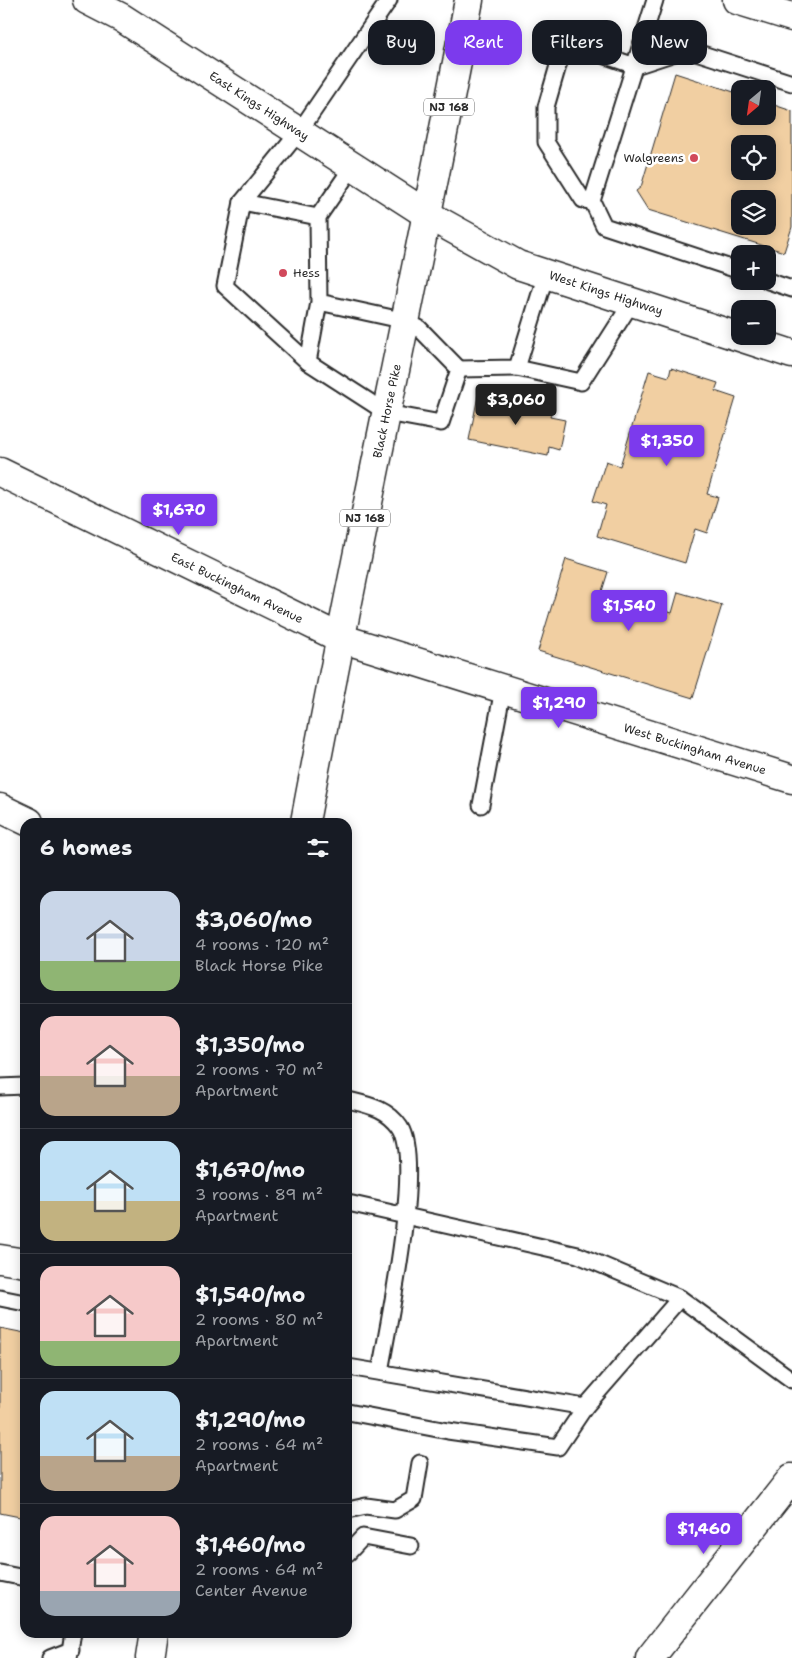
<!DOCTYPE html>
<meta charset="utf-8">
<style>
body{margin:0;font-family:"Shantell Sans",sans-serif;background:#242831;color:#f1f3f6;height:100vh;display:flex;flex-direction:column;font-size:19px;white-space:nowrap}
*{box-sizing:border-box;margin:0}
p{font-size:16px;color:#9ea1a6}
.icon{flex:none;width:28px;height:28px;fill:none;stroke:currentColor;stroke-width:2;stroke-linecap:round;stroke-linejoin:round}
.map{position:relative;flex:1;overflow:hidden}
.drawer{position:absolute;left:20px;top:818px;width:332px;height:820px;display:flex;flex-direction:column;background:#171b24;border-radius:15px;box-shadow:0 2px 12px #0003}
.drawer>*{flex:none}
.banner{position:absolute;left:368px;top:20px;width:349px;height:45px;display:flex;gap:10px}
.needle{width:32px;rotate:209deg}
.fabs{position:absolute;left:731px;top:80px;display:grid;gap:10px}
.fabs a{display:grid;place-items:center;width:45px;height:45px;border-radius:10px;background:#171b24;box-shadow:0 2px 12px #0003;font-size:25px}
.price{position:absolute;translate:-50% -42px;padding:0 11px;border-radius:5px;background:#7c3aed;color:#fff;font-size:16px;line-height:32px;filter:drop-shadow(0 1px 2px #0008)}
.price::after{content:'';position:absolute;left:50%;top:30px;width:15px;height:11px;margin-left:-8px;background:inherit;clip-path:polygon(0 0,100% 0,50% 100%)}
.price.active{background:#222;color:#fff}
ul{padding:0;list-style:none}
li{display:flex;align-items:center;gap:15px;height:125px;padding:0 20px}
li+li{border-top:1px solid #363941}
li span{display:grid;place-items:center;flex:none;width:140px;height:100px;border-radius:15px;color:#555}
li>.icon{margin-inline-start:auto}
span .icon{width:60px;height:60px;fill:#fffc;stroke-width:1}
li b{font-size:21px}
h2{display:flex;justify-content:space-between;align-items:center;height:60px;padding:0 20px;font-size:21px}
.chip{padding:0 18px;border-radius:15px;background:#171b24;box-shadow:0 2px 12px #0003;font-size:18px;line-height:45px}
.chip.active{background:#7c3aed;color:#fff}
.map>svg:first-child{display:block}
.building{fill:#f1cfa2;stroke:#2b2b2b;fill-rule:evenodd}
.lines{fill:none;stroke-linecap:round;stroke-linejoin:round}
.lane-casing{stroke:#2b2b2b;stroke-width:19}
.street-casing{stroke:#2b2b2b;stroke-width:31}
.primary-casing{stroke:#2b2b2b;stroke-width:31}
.lane{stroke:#fff;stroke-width:15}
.street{stroke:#fff;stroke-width:28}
.primary{stroke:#fff;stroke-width:28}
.poi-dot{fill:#d1495b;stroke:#fff;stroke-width:2}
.labels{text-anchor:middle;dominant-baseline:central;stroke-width:5;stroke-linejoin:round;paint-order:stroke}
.shield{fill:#fff;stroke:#6b6b6b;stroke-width:1}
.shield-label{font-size:11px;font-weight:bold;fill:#2b2b2b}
.street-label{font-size:12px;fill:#2b2b2b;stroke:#fff}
.poi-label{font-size:12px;fill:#2b2b2b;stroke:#fff;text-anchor:end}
</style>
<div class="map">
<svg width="792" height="1658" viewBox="0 0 792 1658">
<rect width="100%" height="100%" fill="#fff"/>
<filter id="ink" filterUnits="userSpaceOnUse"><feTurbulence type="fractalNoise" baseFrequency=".02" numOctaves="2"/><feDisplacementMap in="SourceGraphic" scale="10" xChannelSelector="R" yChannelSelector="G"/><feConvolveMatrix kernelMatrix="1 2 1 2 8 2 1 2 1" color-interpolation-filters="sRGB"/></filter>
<g filter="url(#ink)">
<g class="building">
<path d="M675 73 740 94V116H768V103L792 111V227L784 252 648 210 636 191 641 187ZM740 144H768V171H740ZM740 199H768V226H740Z"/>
<polygon points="671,368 718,383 715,391 736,398 707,494 718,497 707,533 695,529 685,563 597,536 606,505 593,501 606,461 620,466 649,371 669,377"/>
<polygon points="478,396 507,402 508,397 533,402 532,405 552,410 550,417 565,420 559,450 549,447 548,456 469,440"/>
<polygon points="566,559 608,572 602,591 672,613 678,592 722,605 693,698 538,651"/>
<polygon points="0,1328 25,1333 25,1518 0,1513"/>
</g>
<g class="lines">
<defs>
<g id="lane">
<polyline points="655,0 592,201 583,200 546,142 546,107 564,45 568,43 635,66 687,49 792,83"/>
<polyline points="592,201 604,226 740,271"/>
<polyline points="242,202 318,217"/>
<polyline points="768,281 792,289"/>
<polyline points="319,302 406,321 419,328 459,369 441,423 387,413 308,362 319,302 318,217 353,166"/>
<polyline points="308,362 225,286 242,202 299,132 389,0"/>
<polyline points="517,368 581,382 632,302"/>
<polyline points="459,369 517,368 546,274"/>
<polyline points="481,805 503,689"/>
<polyline points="0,1087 25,1086"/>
<path d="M348 1100C368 1105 387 1108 400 1127 423 1163 388 1325 380 1372"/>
<polyline points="348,1203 578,1255 680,1298 792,1380"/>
<polyline points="0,1298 25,1303"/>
<polyline points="348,1367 585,1407 680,1298"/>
<polyline points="348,1412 448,1431 558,1447 585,1407"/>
<polyline points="348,1510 366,1506 395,1510 414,1499 420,1463"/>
<polyline points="348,1553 363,1537 411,1546"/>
<polyline points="0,1573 25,1578"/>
<polyline points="50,1658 71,1650"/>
<polyline points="69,1658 73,1632"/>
</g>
<g id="street">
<polyline points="737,0 792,17"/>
<polyline points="0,472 340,638 792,779"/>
<polyline points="0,808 29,822"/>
<polyline points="0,1259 25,1263"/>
<polyline points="650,1658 792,1478"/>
</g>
<g id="primary">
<polyline points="87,0 122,18 428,215 518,265 792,354"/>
<path d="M305 822C356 548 417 275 469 0"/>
<polyline points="150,1658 154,1632"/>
</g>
</defs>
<use href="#lane" class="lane-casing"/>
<use href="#street" class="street-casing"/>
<use href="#primary" class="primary-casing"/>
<use href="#lane" class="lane"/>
<use href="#street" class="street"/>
<use href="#primary" class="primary"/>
</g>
</g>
<g class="poi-dot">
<circle cx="694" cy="158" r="5"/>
<circle cx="283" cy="273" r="5"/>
</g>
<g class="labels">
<g class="shield">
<rect x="424" y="98.5" width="50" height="17" rx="4"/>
<rect x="340" y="509.5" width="50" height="17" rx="4"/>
</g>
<g class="shield-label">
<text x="449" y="107">NJ 168</text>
<text x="365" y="518">NJ 168</text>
</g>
<g class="street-label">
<text transform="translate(259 106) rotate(33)">East Kings Highway</text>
<text transform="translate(606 293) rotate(18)">West Kings Highway</text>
<text transform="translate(387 411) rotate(-78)">Black Horse Pike</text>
<text transform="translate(237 588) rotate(26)">East Buckingham Avenue</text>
<text transform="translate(695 749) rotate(17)">West Buckingham Avenue</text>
</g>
<g class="poi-label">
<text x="684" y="158">Walgreens</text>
<text x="293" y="273" text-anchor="start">Hess</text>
</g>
</g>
</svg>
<div class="fabs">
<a><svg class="needle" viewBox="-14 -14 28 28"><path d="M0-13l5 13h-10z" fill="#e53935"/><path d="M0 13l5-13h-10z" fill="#9ea1a6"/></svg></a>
<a><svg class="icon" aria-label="locate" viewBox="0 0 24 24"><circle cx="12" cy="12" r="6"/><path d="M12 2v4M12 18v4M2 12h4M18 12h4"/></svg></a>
<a><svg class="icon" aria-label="layers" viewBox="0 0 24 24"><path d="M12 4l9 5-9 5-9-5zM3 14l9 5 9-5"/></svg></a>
<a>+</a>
<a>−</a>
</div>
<b class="price active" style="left:516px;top:426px">$3,060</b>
<b class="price" style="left:667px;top:467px">$1,350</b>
<b class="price" style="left:179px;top:536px">$1,670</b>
<b class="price" style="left:629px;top:632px">$1,540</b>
<b class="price" style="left:559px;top:729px">$1,290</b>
<b class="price" style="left:704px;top:1555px">$1,460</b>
<div class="banner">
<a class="chip">Buy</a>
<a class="chip active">Rent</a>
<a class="chip">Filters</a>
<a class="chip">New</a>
</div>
<section class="drawer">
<h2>6 homes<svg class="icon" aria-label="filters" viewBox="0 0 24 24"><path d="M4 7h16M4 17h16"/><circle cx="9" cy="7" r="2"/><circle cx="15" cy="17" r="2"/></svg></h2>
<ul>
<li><span style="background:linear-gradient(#c9d6e8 70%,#8fb573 0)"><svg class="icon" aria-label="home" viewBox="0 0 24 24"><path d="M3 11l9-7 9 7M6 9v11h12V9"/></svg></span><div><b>$3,060/mo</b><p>4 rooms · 120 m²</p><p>Black Horse Pike</p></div></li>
<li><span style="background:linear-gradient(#f6c9c9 60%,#b9a48a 0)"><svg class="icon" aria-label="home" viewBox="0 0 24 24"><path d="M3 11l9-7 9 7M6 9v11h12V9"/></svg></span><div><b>$1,350/mo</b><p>2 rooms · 70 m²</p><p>Apartment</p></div></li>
<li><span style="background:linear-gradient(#bfe0f5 60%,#c2b280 0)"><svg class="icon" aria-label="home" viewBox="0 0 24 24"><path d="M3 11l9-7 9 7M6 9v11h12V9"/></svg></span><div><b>$1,670/mo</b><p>3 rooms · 89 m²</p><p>Apartment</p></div></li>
<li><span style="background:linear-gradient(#f6c9c9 75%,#8fb573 0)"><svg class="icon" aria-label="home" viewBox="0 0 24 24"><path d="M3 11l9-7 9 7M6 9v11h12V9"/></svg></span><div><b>$1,540/mo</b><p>2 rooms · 80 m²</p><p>Apartment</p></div></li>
<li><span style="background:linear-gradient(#bfe0f5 65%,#b9a48a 0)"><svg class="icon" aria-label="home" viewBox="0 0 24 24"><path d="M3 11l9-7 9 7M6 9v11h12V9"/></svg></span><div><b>$1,290/mo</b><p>2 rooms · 64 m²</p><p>Apartment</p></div></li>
<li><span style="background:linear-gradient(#f6c9c9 75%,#9aa5b1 0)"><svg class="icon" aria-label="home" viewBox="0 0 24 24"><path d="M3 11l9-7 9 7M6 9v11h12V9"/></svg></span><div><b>$1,460/mo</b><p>2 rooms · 64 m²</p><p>Center Avenue</p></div></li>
</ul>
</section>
</div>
